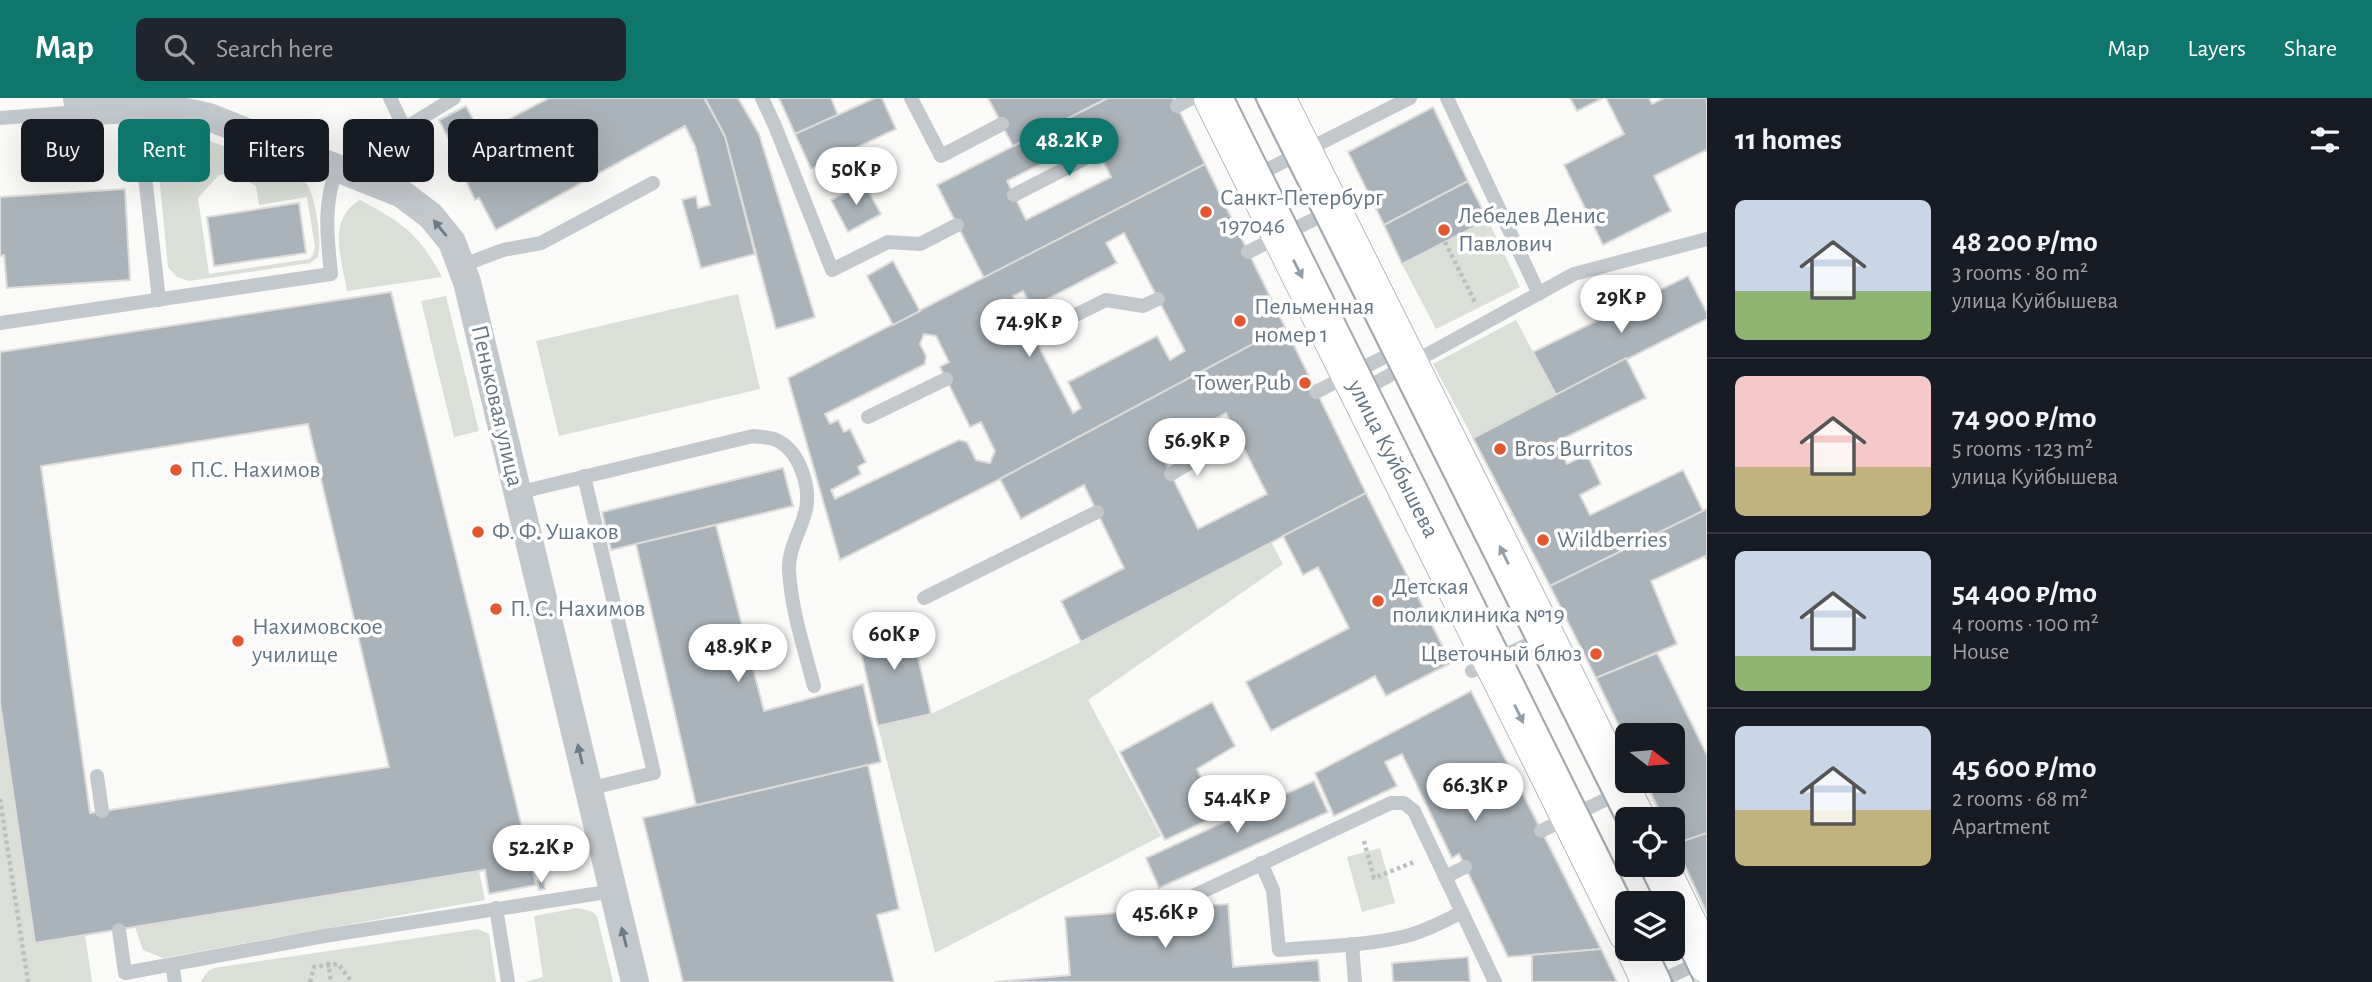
<!DOCTYPE html>
<meta charset="utf-8">
<style>
body{margin:0;font-family:"Alegreya Sans",sans-serif;background:#20242c;color:#f1f3f6;height:100vh;display:flex;flex-direction:column;font-size:26px;white-space:nowrap}
*{box-sizing:border-box;margin:0}
p{font-size:23px;color:#9ea1a6}
.icon{flex:none;width:38px;height:38px;fill:none;stroke:currentColor;stroke-width:2;stroke-linecap:round;stroke-linejoin:round}
.map{position:relative;flex:1;overflow:hidden}
.side{display:flex;flex-direction:column;background:#171b24;width:665px}
.side>*{flex:none}
.top-card{position:absolute;left:21px;top:21px;width:665px;height:63px;display:flex;gap:14px}
.needle{width:46px;rotate:106deg}
.fabs{position:absolute;left:1615px;top:625px;display:grid;gap:14px}
.fabs a{display:grid;place-items:center;width:70px;height:70px;border-radius:10px;background:#171b24;box-shadow:0 7px 28px #0002;font-size:35px}
.price{position:absolute;translate:-50% -60px;padding:0 16px;border-radius:24px;background:#fff;color:#222;font-size:23px;line-height:46px;filter:drop-shadow(0 2px 4px #0008)}
.price::after{content:'';position:absolute;left:50%;top:42px;width:21px;height:16px;margin-left:-10px;background:inherit;clip-path:polygon(0 0,100% 0,50% 100%)}
.price.selected{background:#0f766e;color:#fff}
ul{padding:0;list-style:none}
li{display:flex;align-items:center;gap:21px;height:175px;padding:0 28px}
li+li{border-top:2px solid #363941}
li span{display:grid;place-items:center;flex:none;width:196px;height:140px;border-radius:10px;color:#555}
li>.icon{margin-inline-start:auto}
span .icon{width:84px;height:84px;fill:#fffc;stroke-width:1}
li b{font-size:30px}
h2{display:flex;justify-content:space-between;align-items:center;height:84px;padding:0 28px;font-size:30px}
.pill{padding:0 24px;border-radius:10px;background:#171b24;box-shadow:0 7px 28px #0002;font-size:24px;line-height:63px}
.pill.selected{background:#0f766e;color:#fff}
header{display:flex;align-items:center;gap:42px;box-sizing:border-box;height:98px;padding:0 35px;background:#0f766e;color:#fff}
header strong{font-size:33px}
nav{display:flex;gap:38px;margin-inline-start:auto;font-size:24px}
.search{width:490px;height:63px;background:#20242c;display:flex;align-items:center;gap:18px;box-sizing:border-box;padding:0 24px;border-radius:10px;color:#9ea1a6;font-size:26px}
main{display:flex;flex:1;min-height:0}
.map>svg:first-child{display:block}
.green{fill:#dadfd7;fill-rule:evenodd}
.building{fill:#aab3b9;stroke:#dcdcda;stroke-width:2;fill-rule:evenodd}
.lines{fill:none;stroke-linecap:round;stroke-linejoin:round}
.secondary-casing{stroke:#b3babf;stroke-width:40}
.path{stroke:#bbbfc2;stroke-width:4.5;stroke-dasharray:3.5 3.5;stroke-linecap:butt}
.service{stroke:#c3c8cc;stroke-width:14}
.minor{stroke:#c3c8cc;stroke-width:28}
.secondary{stroke:#fff;stroke-width:38}
.tram{stroke:#a2aab0;stroke-width:2}
.oneway{fill:#6a7a87}
.oneway2{fill:#939fa8}
.poi-dot{fill:#e4572e;stroke:#fff;stroke-width:2.5}
.labels{text-anchor:middle;dominant-baseline:central;stroke-width:7;stroke-linejoin:round;paint-order:stroke}
.poi-label{font-size:24px;fill:#657683;stroke:#fff;text-anchor:start}
.street-label{font-size:24px;fill:#657683;stroke:#fff}
</style>
<header>
<strong>Map</strong>
<div class="search"><svg class="icon" aria-label="search" viewBox="0 0 24 24"><circle cx="10" cy="10" r="6"/><path d="M15 15l6 6"/></svg>Search here</div>
<nav><a>Map</a><a>Layers</a><a>Share</a></nav>
</header>
<main>
<div class="map">
<svg width="1707" height="884" viewBox="0 0 1707 884">
<rect width="100%" height="100%" fill="#fafaf8"/>
<g class="green">
<path d="M189 38 202 40 297 76C301 80 305 83 308 88 316 103 322 143 318 159L310 165 189 183 177 179 168 169 157 55C165 42 173 40 189 38ZM234 75 256 88 259 107 307 99 315 149 313 157 309 161 209 176 198 100 219 77Z"/>
<path d="M360 102C403 125 419 136 442 179L347 193C342 161 326 122 360 102Z"/>
<polygon points="1488,122 1520,189 1436,231 1402,166"/>
<polygon points="738,196 760,291 559,338 536,243"/>
<polygon points="446,198 479,333 454,339 421,203"/>
<polygon points="1516,222 1556,297 1473,340 1433,266"/>
<polygon points="1271,444 1283,466 1088,602 1161,738 935,855 878,628 931,616 1081,544"/>
<polygon points="0,605 35,845 85,837 92,884 0,884"/>
<polygon points="1380,750 1395,805 1362,814 1347,759"/>
<polygon points="479,773 485,802 163,860 143,852 135,829"/>
<polygon points="577,810 591,813 597,818 613,884 524,884 543,879 534,818"/>
<polygon points="478,831 489,836 496,884 200,884 208,873 214,870"/>
</g>
<g class="building">
<polygon points="549,0 704,0 725,38 755,156 701,170 682,102 696,98 698,110 710,107 695,48 685,28 496,132 479,100 475,102 465,81 468,78 439,22 466,8 481,36"/>
<polygon points="705,0 738,0 759,36 815,219 776,231 725,38"/>
<polygon points="779,0 831,0 838,17 795,36"/>
<polygon points="875,0 882,0 896,31 811,71 795,36"/>
<polygon points="988,0 1108,0 1013,48"/>
<path d="M1108 0H1173L1205 66 984 180 937 87ZM1092 40 1111 79 1026 122 1007 83Z"/>
<polygon points="1570,0 1603,0 1577,13"/>
<polygon points="1606,0 1649,0 1652,6 1664,0 1707,0 1707,54 1706,52 1654,78 1671,113 1603,147 1564,67 1624,36"/>
<polygon points="1433,9 1468,83 1384,127 1348,54"/>
<path d="M1205 66 1285 229 1000 381 840 462 788 280ZM1124 135 1185 253 1170 262 1157 238 1068 284 1081 310 1073 315 1013 198 1023 193 1032 209 1117 165 1106 145ZM924 236 936 238 949 264 940 269 970 329 981 324 995 353 990 365 976 362 967 344 959 342 835 401 831 392 861 376 858 369 866 364 850 331 844 334 838 322 830 326 825 316 925 266 926 258 920 246Z"/>
<polygon points="1468,83 1488,122 1402,166 1384,127"/>
<polygon points="864,85 881,116 848,134 831,102"/>
<polygon points="125,91 130,182 7,190 4,157 0,158 0,99"/>
<polygon points="299,105 306,155 214,168 207,119"/>
<polygon points="893,163 920,213 893,227 867,178"/>
<polygon points="1688,178 1707,215 1707,221 1556,297 1533,254"/>
<path d="M391 194 536 787 489 796 485 772 35 845 0 605V254ZM308 326 389 669 90 715 41 368Z"/>
<path d="M1285 229 1366 395 1081 544 1061 503 1124 470 1084 387 1021 421 1000 381ZM1226 315 1267 396 1198 431 1158 350Z"/>
<polygon points="1626,260 1646,300 1556,344 1567,366 1587,356 1601,386 1580,397 1590,417 1683,372 1703,413 1550,488 1473,340"/>
<polygon points="783,370 793,408 611,452 602,414"/>
<polygon points="1366,395 1451,565 1386,598 1375,578 1271,633 1246,584 1349,530 1318,469 1303,477 1283,438"/>
<polygon points="1707,411 1707,462 1705,458 1651,483 1677,546 1596,580 1550,488"/>
<polygon points="716,427 764,613 863,586 881,664 696,707 636,446"/>
<polygon points="909,520 931,616 878,628 856,533"/>
<polygon points="1657,555 1707,657 1707,735 1675,746 1673,721 1663,721 1645,682 1673,682 1673,637 1628,637 1628,647 1596,580"/>
<polygon points="1471,593 1601,851 1508,859 1459,756 1452,760 1402,656 1385,664 1397,688 1334,718 1315,675"/>
<polygon points="1212,604 1235,648 1197,671 1219,717 1165,742 1120,654"/>
<polygon points="868,667 899,811 877,817 894,884 683,884 643,720"/>
<polygon points="1314,683 1328,714 1159,790 1146,760"/>
<polygon points="1707,735 1707,816 1675,746"/>
<polygon points="544,782 545,791 539,792 537,783"/>
<polygon points="1228,806 1233,869 1318,862 1320,884 994,884 1070,877 1065,819"/>
<polygon points="1601,851 1617,884 1532,884 1532,857"/>
<polygon points="1468,859 1470,884 1393,884 1392,865"/>
</g>
<g class="lines">
<defs>
<g id="secondary">
<polyline points="1213,0 1628,835"/>
<polyline points="1276,0 1636,721"/>
<polyline points="1658,766 1707,866"/>
<polyline points="1635,850 1651,884"/>
</g>
</defs>
<use href="#secondary" class="secondary-casing"/>
<g class="path">
<polyline points="1445,144 1476,206"/>
<polyline points="0,701 28,884"/>
<polyline points="1364,743 1374,780 1414,764"/>
<polyline points="328,864 331,884"/>
<polyline points="310,884 314,869 338,866 352,884"/>
</g>
<g class="service">
<polyline points="390,0 404,29"/>
<polyline points="762,0 775,28 832,172 888,144 920,146 957,127"/>
<polyline points="911,0 941,58 1002,26"/>
<polyline points="1447,0 1539,196"/>
<polyline points="1177,8 1192,0"/>
<polyline points="143,10 145,78 159,202"/>
<polyline points="0,20 79,14"/>
<polyline points="360,78 370,52 454,0"/>
<polyline points="1255,78 1410,0"/>
<polyline points="1014,97 1084,61 1095,47"/>
<polyline points="1248,154 1331,113"/>
<polyline points="461,168 503,152 541,145 653,85"/>
<path d="M0 225 331 176C327 136 323 108 337 69"/>
<polyline points="1033,238 1106,202 1143,208 1158,201"/>
<polyline points="1361,293 1574,176 1707,141"/>
<polyline points="1316,294 1400,251"/>
<polyline points="868,319 946,281"/>
<polyline points="1171,376 1237,336"/>
<polyline points="584,378 654,675 588,691"/>
<path d="M517 395 753 338C759 339 768 339 774 341 800 351 812 391 805 415 800 434 788 452 789 472 791 511 804 550 814 588"/>
<polyline points="924,500 1097,414"/>
<polyline points="1472,573 1543,539"/>
<polyline points="97,678 102,713"/>
<polyline points="1541,733 1621,694"/>
<path d="M1261 765 1273 792 1279 852C1321 848 1366 848 1406 838 1426 833 1444 823 1462 814"/>
<polyline points="1445,779 1465,769"/>
<polyline points="1193,798 1391,705 1404,705 1414,713 1495,884"/>
<polyline points="496,810 508,884"/>
<polyline points="119,832 125,875 324,838 613,793"/>
<polyline points="1352,846 1355,884"/>
<polyline points="172,867 175,884"/>
<polyline points="1658,884 1705,862"/>
</g>
<path class="minor" d="M77 0 79 14C125 11 164 7 209 19L402 96 431 118 452 144 467 184 635 884"/>
<use href="#secondary" class="secondary"/>
<g class="tram">
<polyline points="1235,0 1634,805"/>
<polyline points="1255,0 1628,747"/>
<polyline points="1637,766 1656,805"/>
<polyline points="1673,840 1694,884"/>
<polyline points="1657,850 1673,884"/>
</g>
</g>
<defs><path id="oneway-solid" d="M-6-.8H1V-3.2L6.5 0L1 3.2V.8H-6Z" transform="scale(1.75)"/></defs>
<g class="oneway">
<use href="#oneway-solid" transform="translate(440 130) rotate(-129)"/>
<use href="#oneway-solid" transform="translate(580 656) rotate(-103)"/>
<use href="#oneway-solid" transform="translate(624 839) rotate(-104)"/>
</g>
<g class="oneway2">
<use href="#oneway-solid" transform="translate(1298 171) rotate(63)"/>
<use href="#oneway-solid" transform="translate(1504 457) rotate(-116)"/>
<use href="#oneway-solid" transform="translate(1519 616) rotate(64)"/>
</g>
<g class="poi-dot">
<circle cx="1206" cy="114" r="7"/>
<circle cx="1444" cy="132" r="7"/>
<circle cx="1240" cy="223" r="7"/>
<circle cx="1305" cy="285" r="7"/>
<circle cx="1500" cy="351" r="7"/>
<circle cx="176" cy="372" r="7"/>
<circle cx="478" cy="434" r="7"/>
<circle cx="1543" cy="442" r="7"/>
<circle cx="1378" cy="503" r="7"/>
<circle cx="496" cy="511" r="7"/>
<circle cx="238" cy="543" r="7"/>
<circle cx="1596" cy="556" r="7"/>
</g>
<g class="labels">
<g class="poi-label">
<text x="1220" y="100">Санкт-Петербург<tspan x="1220" dy="28">197046</tspan></text>
<text x="1458" y="118">Лебедев Денис<tspan x="1458" dy="28">Павлович</tspan></text>
<text x="1254" y="209">Пельменная<tspan x="1254" dy="28">номер 1</tspan></text>
<text x="1291" y="285" text-anchor="end">Tower Pub</text>
<text x="1514" y="351">Bros Burritos</text>
<text x="190" y="372">П.С. Нахимов</text>
<text x="492" y="434">Ф. Ф. Ушаков</text>
<text x="1557" y="442">Wildberries</text>
<text x="1392" y="489">Детская<tspan x="1392" dy="28">поликлиника №19</tspan></text>
<text x="510" y="511">П. С. Нахимов</text>
<text x="252" y="529">Нахимовское<tspan x="252" dy="28">училище</tspan></text>
<text x="1582" y="556" text-anchor="end">Цветочный блюз</text>
</g>
<g class="street-label">
<text transform="translate(497 308) rotate(77)">Пеньковая улица</text>
<text transform="translate(1393 361) rotate(63)">улица Куйбышева</text>
</g>
</g>
</svg>
<div class="fabs">
<a><svg class="needle" viewBox="-14 -14 28 28"><path d="M0-13l5 13h-10z" fill="#e53935"/><path d="M0 13l5-13h-10z" fill="#9ea1a6"/></svg></a>
<a><svg class="icon" aria-label="locate" viewBox="0 0 24 24"><circle cx="12" cy="12" r="6"/><path d="M12 2v4M12 18v4M2 12h4M18 12h4"/></svg></a>
<a><svg class="icon" aria-label="layers" viewBox="0 0 24 24"><path d="M12 4l9 5-9 5-9-5zM3 14l9 5 9-5"/></svg></a>
</div>
<b class="price selected" style="left:1069px;top:80px">48.2K ₽</b>
<b class="price" style="left:856px;top:109px">50K ₽</b>
<b class="price" style="left:1621px;top:237px">29K ₽</b>
<b class="price" style="left:1029px;top:261px">74.9K ₽</b>
<b class="price" style="left:1197px;top:380px">56.9K ₽</b>
<b class="price" style="left:894px;top:574px">60K ₽</b>
<b class="price" style="left:738px;top:586px">48.9K ₽</b>
<b class="price" style="left:1475px;top:725px">66.3K ₽</b>
<b class="price" style="left:1237px;top:737px">54.4K ₽</b>
<b class="price" style="left:541px;top:787px">52.2K ₽</b>
<b class="price" style="left:1165px;top:852px">45.6K ₽</b>
<div class="top-card">
<a class="pill">Buy</a>
<a class="pill selected">Rent</a>
<a class="pill">Filters</a>
<a class="pill">New</a>
<a class="pill">Apartment</a>
</div>
</div>
<section class="side">
<h2>11 homes<svg class="icon" aria-label="filters" viewBox="0 0 24 24"><path d="M4 7h16M4 17h16"/><circle cx="9" cy="7" r="2"/><circle cx="15" cy="17" r="2"/></svg></h2>
<ul>
<li><span style="background:linear-gradient(#c9d6e8 65%,#8fb573 0)"><svg class="icon" aria-label="home" viewBox="0 0 24 24"><path d="M3 11l9-7 9 7M6 9v11h12V9"/></svg></span><div><b>48 200 ₽/mo</b><p>3 rooms · 80 m²</p><p>улица Куйбышева</p></div></li>
<li><span style="background:linear-gradient(#f6c9c9 65%,#c2b280 0)"><svg class="icon" aria-label="home" viewBox="0 0 24 24"><path d="M3 11l9-7 9 7M6 9v11h12V9"/></svg></span><div><b>74 900 ₽/mo</b><p>5 rooms · 123 m²</p><p>улица Куйбышева</p></div></li>
<li><span style="background:linear-gradient(#c9d6e8 75%,#8fb573 0)"><svg class="icon" aria-label="home" viewBox="0 0 24 24"><path d="M3 11l9-7 9 7M6 9v11h12V9"/></svg></span><div><b>54 400 ₽/mo</b><p>4 rooms · 100 m²</p><p>House</p></div></li>
<li><span style="background:linear-gradient(#c9d6e8 60%,#c2b280 0)"><svg class="icon" aria-label="home" viewBox="0 0 24 24"><path d="M3 11l9-7 9 7M6 9v11h12V9"/></svg></span><div><b>45 600 ₽/mo</b><p>2 rooms · 68 m²</p><p>Apartment</p></div></li>
</ul>
</section>
</main>
